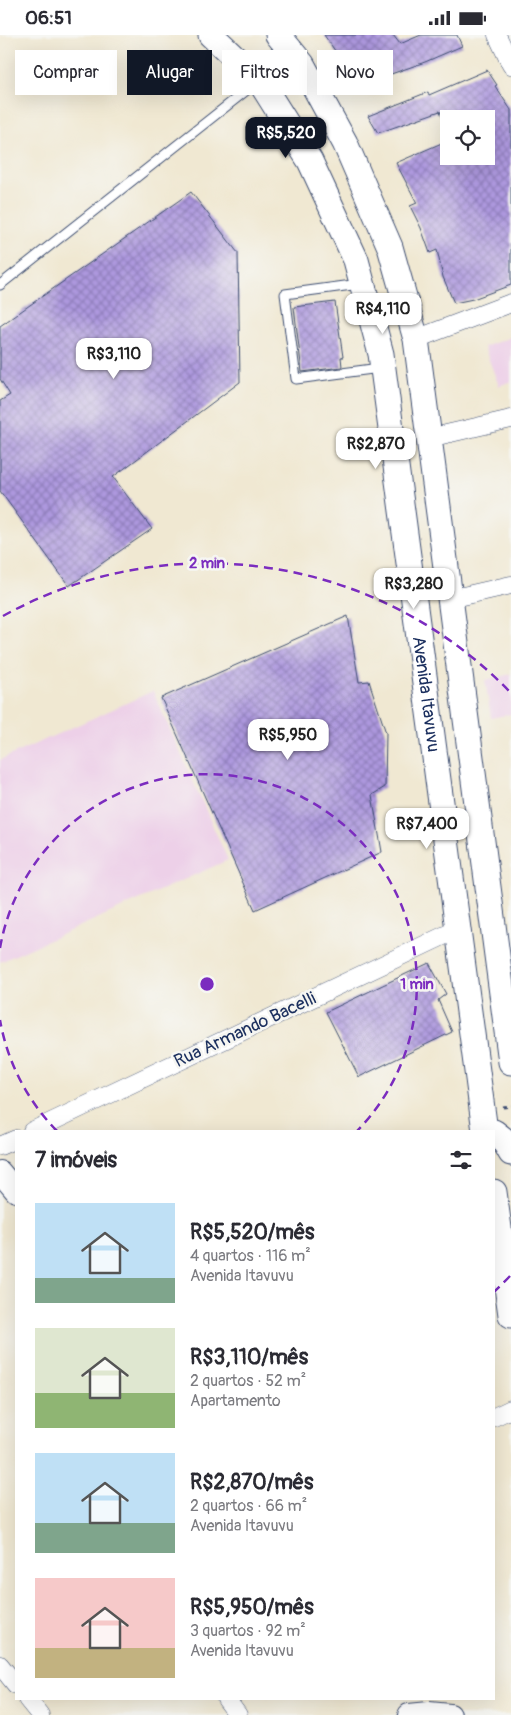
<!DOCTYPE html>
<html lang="pt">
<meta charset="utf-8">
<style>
body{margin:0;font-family:Pangolin,sans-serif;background:#f2f2f3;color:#2b2b33;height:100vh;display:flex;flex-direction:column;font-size:19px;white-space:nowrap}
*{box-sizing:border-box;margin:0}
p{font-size:16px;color:#7c7c81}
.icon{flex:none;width:28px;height:28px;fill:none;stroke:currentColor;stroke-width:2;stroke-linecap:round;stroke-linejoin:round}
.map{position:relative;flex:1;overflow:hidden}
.drawer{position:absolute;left:15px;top:1095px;width:480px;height:570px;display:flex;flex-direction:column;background:#fff;border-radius:0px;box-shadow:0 5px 20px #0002}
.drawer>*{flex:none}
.top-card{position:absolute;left:15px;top:15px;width:481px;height:45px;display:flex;gap:10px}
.fabs{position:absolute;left:440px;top:75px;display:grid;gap:10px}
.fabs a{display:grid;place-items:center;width:55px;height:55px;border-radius:0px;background:#fff;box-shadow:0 5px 20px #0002;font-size:25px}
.price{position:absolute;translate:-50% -42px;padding:0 11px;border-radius:10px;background:#fff;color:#222;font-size:16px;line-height:32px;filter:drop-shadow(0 1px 2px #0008)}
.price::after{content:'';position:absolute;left:50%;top:30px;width:15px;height:11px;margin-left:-8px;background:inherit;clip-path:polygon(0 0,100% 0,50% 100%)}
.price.on{background:#111827;color:#fff}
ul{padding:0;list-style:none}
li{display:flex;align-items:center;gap:15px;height:125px;padding:0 20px}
li span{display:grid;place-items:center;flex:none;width:140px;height:100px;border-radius:0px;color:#555}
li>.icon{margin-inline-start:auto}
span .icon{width:60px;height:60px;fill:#fffc;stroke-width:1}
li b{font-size:21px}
h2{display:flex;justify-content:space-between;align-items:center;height:60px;padding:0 20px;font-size:21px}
.pill{padding:0 18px;border-radius:0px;background:#fff;box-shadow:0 5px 20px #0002;font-size:18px;line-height:45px}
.pill.on{background:#111827;color:#fff}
.status{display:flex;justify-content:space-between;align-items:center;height:35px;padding:0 25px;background:#fff;direction:ltr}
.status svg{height:14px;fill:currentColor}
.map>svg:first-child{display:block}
.built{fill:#edd0e8}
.building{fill:url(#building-cross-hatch)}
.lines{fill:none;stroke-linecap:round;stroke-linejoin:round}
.service-casing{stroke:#3b4b6f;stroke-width:11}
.minor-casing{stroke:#3b4b6f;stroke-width:19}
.tertiary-casing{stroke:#3b4b6f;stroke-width:24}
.secondary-casing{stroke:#3b4b6f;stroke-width:27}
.path{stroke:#3b4b6f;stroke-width:3;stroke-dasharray:4 4;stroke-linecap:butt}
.service{stroke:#fff;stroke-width:9}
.minor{stroke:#fff;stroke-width:18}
.tertiary{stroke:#fff;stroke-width:22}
.secondary{stroke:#fff;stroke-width:25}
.ring{fill:none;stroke:#7b2cbf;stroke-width:2.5;stroke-dasharray:9 6}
.labels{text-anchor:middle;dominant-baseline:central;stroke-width:5;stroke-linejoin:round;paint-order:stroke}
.street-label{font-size:18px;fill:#1b2f5e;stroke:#f6f6f2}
.centre{fill:#7b2cbf;stroke:#f6f6f2;stroke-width:2.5}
.ring-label{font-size:15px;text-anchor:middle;font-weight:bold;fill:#7b2cbf;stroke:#f6f6f2;stroke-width:5;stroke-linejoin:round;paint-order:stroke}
</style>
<div class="status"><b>06:51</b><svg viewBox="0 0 49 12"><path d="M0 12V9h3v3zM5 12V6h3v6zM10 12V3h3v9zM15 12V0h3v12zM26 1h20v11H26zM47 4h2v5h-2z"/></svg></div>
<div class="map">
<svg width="511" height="1680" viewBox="0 0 511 1680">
<defs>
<pattern id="building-cross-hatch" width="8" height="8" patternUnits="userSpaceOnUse" patternTransform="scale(1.25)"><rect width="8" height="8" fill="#ad98de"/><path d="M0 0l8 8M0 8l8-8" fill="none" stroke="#8c7cb7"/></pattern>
</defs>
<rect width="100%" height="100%" fill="#f6f6f2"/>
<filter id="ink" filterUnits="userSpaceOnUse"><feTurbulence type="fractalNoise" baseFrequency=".02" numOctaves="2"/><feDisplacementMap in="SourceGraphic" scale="10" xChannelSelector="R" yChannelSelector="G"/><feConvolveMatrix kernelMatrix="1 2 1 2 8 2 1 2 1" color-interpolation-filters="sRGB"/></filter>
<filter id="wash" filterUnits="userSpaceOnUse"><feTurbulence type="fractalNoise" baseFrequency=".0096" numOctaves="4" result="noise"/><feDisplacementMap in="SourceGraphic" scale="20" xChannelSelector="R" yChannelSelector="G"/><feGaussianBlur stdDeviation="1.12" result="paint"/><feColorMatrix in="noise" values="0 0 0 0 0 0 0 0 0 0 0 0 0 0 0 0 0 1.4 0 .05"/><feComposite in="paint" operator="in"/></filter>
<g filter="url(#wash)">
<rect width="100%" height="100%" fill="#f0e8d2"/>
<g class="built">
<polygon points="511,302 511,346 499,351 484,312"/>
<polygon points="511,639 511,679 491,683 485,645"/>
<polygon points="153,656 228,825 0,927 0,725"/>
</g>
<g id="blocks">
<g class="building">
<polygon points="324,0 393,0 400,9 421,0 457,0 462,11 425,27 343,56 330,35 345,30"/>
<polygon points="487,35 497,50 495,51 511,75 511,250 473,264 454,268 443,242 437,215 430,218 421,193 410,171 417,168 396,128 444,107 449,114 449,121 453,121 456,125 467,121 486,121 486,84 443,84 440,76 378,98 368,81 428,57 429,60"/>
<polygon points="191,157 238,218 240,347 113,442 152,494 69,551 0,456 0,366 10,360 0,344 0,291"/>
<polygon points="335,267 343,322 341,322 342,332 302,337 294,272"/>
<polygon points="348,581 359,647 369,646 386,698 385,752 372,760 382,817 255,875 161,663"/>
<polygon points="429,928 446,959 438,965 452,997 359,1042 326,977"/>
</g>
</g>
</g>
<g filter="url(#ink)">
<use href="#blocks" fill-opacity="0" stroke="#3b4b6f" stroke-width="1"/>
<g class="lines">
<defs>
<g id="service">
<polyline points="360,249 285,259 296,344 380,333"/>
<polyline points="0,250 257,47"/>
</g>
<g id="minor">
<polyline points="497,0 511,30"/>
<polyline points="416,304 511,268"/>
<polyline points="429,403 511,384"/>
<polyline points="450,564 511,550"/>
<polyline points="32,1096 458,894"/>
<polyline points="0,1111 16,1104"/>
<polyline points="494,1382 511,1374"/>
<polyline points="0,1630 16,1650"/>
<polyline points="27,1664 40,1680"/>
<polyline points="226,1664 238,1680"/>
</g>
<g id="tertiary">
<polyline points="0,1137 16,1156"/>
<polyline points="409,1680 429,1678 450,1680"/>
</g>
<g id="secondary">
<path id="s1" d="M211 0 259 45 310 126 356 225 381 319 485 1096"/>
<polyline points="278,0 302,29 345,108 390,212 416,304 511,1027"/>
<polyline points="494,1097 503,1104 511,1118"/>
<polyline points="494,1157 511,1280"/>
</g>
</defs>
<use href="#service" class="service-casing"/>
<use href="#minor" class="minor-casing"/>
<use href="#tertiary" class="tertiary-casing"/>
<use href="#secondary" class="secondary-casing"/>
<polyline class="path" points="503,1072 511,1071"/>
<use href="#service" class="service"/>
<use href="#minor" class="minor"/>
<use href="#tertiary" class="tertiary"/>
<use href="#secondary" class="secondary"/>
</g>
</g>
<g class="ring">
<path d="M57 1096A210 210 0 0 1 0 985M0 913A210 210 0 1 1 357 1096"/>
<path d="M510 1241A421 421 0 0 1 494 1257M3 581A421 421 0 0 1 510 657"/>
</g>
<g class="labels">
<g class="street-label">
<text stroke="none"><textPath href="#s1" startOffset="711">Avenida Itavuvu</textPath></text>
<text transform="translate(245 995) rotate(-25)">Rua Armando Bacelli</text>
</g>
</g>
<circle cx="207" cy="949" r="8" class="centre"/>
<g class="ring-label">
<text x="207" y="533">2 min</text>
<text x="417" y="954">1 min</text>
</g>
</svg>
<div class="fabs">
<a><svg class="icon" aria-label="locate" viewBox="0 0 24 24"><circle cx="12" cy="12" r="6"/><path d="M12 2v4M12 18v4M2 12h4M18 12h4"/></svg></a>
</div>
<b class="price on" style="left:286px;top:124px">R$5,520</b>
<b class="price" style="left:383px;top:300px">R$4,110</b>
<b class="price" style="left:114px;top:345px">R$3,110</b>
<b class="price" style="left:376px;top:435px">R$2,870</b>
<b class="price" style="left:414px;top:575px">R$3,280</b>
<b class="price" style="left:288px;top:726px">R$5,950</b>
<b class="price" style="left:427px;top:815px">R$7,400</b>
<div class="top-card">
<a class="pill">Comprar</a>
<a class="pill on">Alugar</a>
<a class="pill">Filtros</a>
<a class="pill">Novo</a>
</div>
<section class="drawer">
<h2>7 imóveis<svg class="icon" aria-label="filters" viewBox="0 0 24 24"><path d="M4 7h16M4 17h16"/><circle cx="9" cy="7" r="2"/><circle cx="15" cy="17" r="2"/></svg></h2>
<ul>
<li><span style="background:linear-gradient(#bfe0f5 75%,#7fa58c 0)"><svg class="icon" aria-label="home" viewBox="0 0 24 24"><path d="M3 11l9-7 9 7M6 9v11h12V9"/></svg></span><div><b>R$5,520/mês</b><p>4 quartos · 116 m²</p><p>Avenida Itavuvu</p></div></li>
<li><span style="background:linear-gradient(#dfe7d0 65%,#8fb573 0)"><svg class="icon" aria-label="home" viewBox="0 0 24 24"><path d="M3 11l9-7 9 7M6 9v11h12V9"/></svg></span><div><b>R$3,110/mês</b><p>2 quartos · 52 m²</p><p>Apartamento</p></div></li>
<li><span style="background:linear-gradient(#bfe0f5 70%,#7fa58c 0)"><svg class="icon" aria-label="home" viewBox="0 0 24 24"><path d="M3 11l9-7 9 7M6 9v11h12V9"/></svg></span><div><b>R$2,870/mês</b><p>2 quartos · 66 m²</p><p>Avenida Itavuvu</p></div></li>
<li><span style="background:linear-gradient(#f6c9c9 70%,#c2b280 0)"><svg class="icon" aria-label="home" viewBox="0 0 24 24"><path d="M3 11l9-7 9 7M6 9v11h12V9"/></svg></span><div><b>R$5,950/mês</b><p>3 quartos · 92 m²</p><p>Avenida Itavuvu</p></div></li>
</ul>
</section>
</div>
